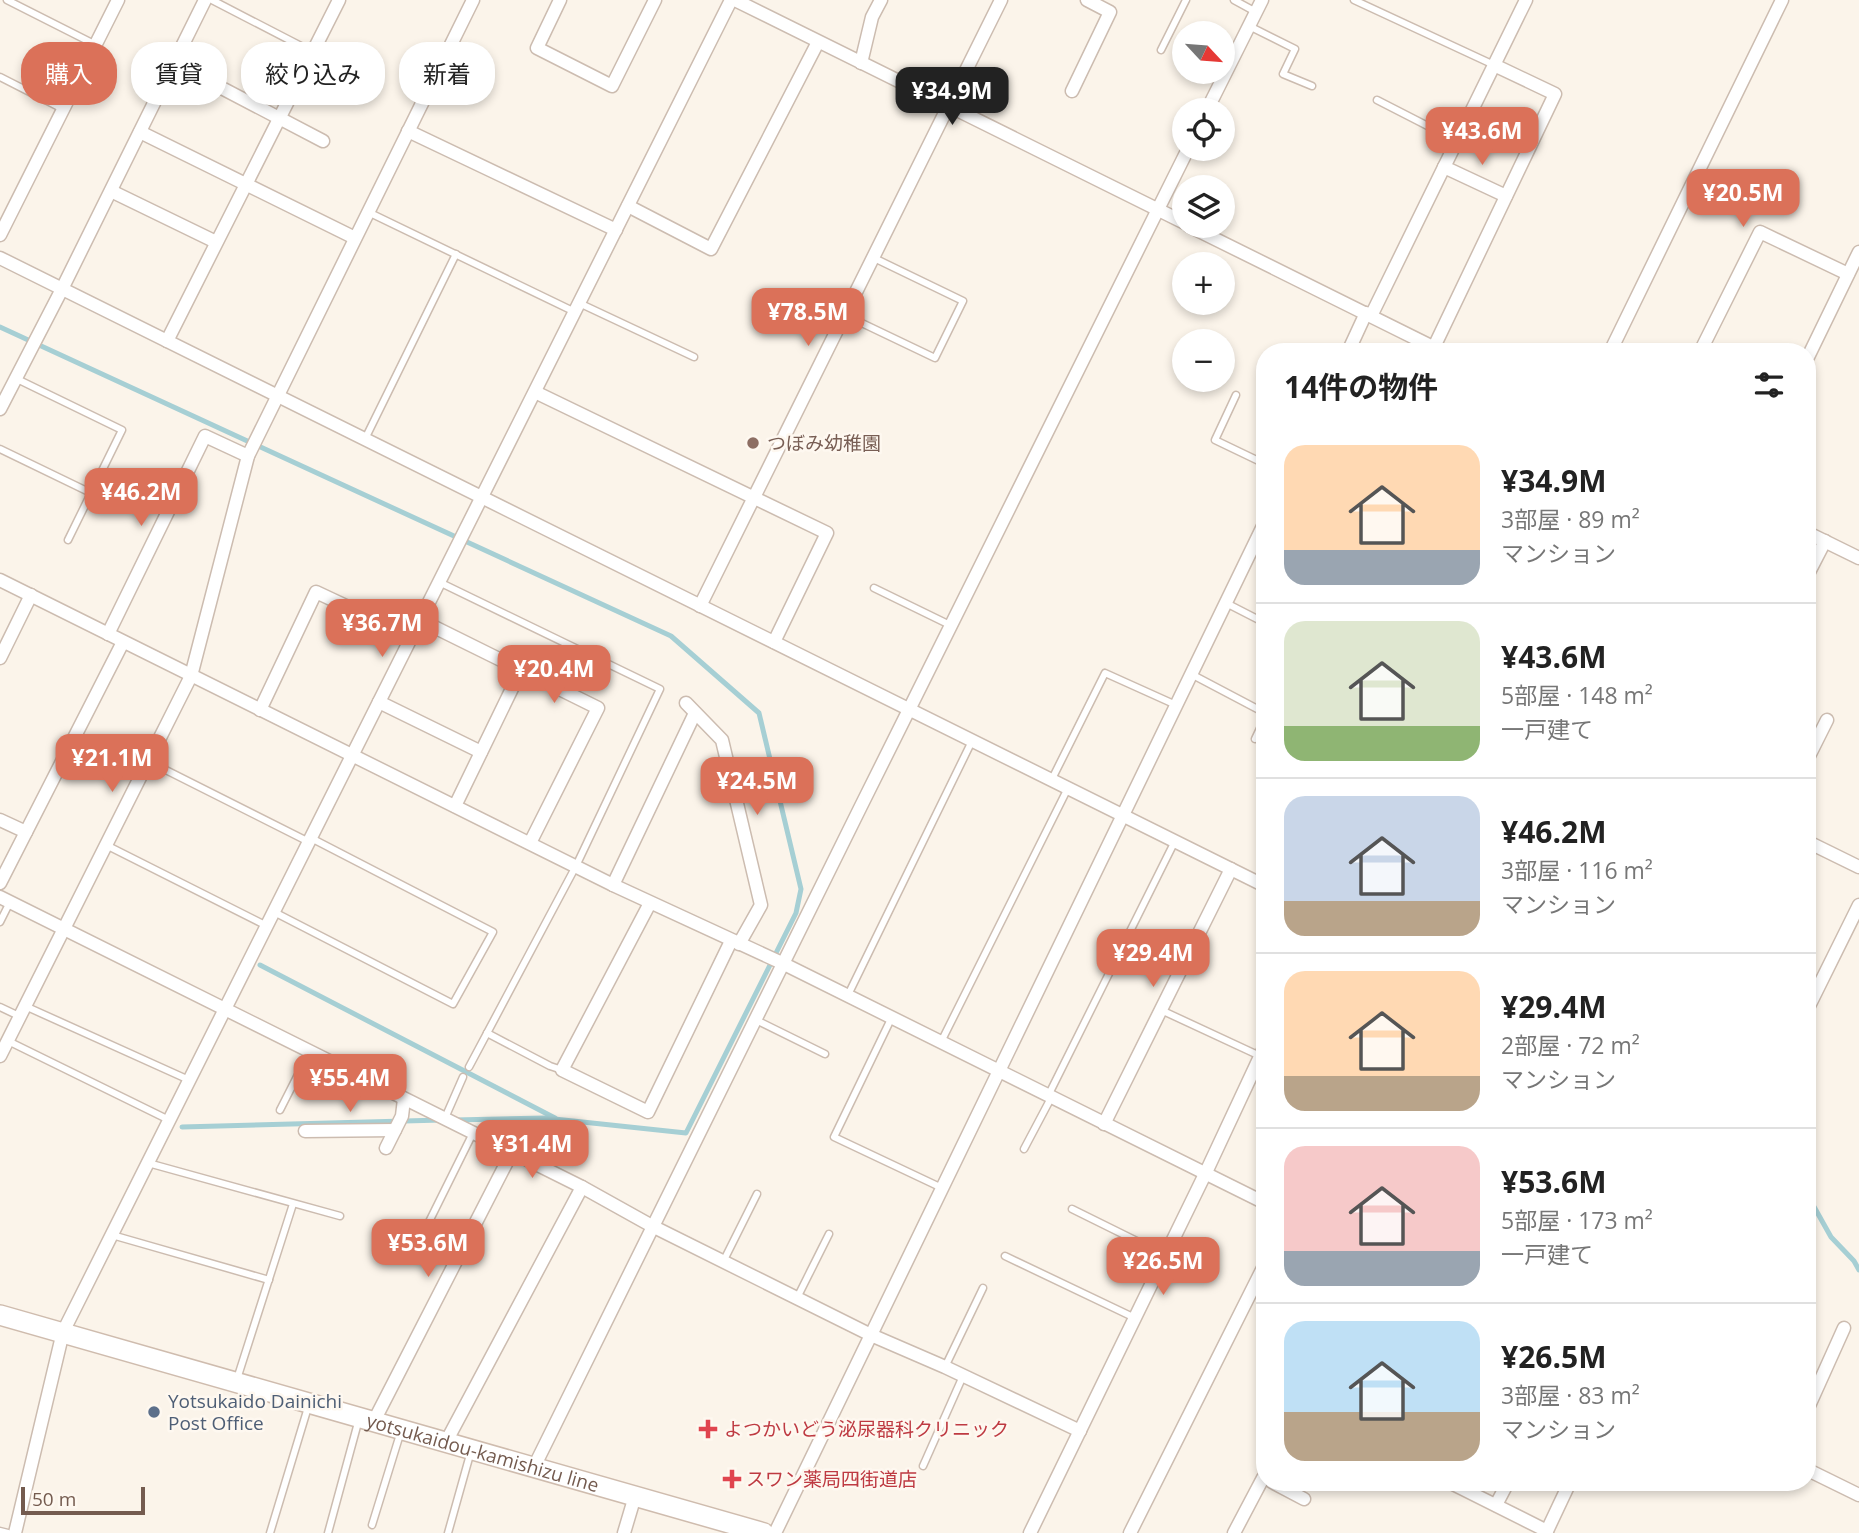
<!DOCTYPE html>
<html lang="ja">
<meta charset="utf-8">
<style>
body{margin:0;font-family:"Open Sans","Noto Sans JP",sans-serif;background:#f6f6f6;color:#222;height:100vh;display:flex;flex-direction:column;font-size:26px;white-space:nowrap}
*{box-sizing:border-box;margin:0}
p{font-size:23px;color:#767676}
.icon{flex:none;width:38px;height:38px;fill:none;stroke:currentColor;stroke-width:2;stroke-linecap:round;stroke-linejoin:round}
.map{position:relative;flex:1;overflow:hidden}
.details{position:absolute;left:1256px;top:343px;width:560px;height:1148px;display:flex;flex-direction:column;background:#fff;border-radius:28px;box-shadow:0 4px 10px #0003}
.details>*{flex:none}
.top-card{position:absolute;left:21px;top:42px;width:665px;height:63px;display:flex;gap:14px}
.needle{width:46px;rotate:116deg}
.tools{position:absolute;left:1172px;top:21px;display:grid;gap:14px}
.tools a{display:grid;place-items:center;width:63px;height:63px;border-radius:50%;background:#fff;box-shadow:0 4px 10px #0003;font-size:35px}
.scale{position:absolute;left:21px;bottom:18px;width:124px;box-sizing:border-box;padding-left:7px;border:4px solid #745b4f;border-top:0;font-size:19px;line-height:24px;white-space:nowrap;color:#745b4f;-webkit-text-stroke:5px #fef8f0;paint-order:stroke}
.price{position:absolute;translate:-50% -60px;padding:0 16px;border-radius:14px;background:#db7159;color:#fff;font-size:23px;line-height:46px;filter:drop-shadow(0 2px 4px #0008)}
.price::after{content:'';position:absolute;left:50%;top:42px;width:21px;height:16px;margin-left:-10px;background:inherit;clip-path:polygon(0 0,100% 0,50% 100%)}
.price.current{background:#222;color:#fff}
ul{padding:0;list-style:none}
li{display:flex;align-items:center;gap:21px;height:175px;padding:0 28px}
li+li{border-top:2px solid #e0e0e0}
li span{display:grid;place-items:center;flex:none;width:196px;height:140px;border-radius:21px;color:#555}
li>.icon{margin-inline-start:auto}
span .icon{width:84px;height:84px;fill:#fffc;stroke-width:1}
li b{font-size:30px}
h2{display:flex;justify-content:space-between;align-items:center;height:84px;padding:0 28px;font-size:30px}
.chip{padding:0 24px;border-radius:28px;background:#fff;box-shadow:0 4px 10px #0003;font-size:24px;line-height:63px}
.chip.current{background:#db7159;color:#fff}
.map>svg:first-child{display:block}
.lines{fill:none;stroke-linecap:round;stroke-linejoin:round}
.stream{stroke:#a6cfd4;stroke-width:5}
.service-casing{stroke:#ccbcb0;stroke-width:9}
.minor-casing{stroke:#ccbcb0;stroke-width:15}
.secondary-casing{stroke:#cfbcae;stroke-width:22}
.service{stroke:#fff;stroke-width:6}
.minor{stroke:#fff;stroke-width:12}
.secondary{stroke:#fff;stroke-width:19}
.education-dot{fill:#8d6e63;stroke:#fef8f0;stroke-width:2.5}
.service-dot{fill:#5c6f8a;stroke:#fef8f0;stroke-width:2.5}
.health-dot{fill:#e0444e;stroke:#fef8f0;stroke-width:2.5}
.labels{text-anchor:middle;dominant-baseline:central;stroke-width:5;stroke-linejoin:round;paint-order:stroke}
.education-label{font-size:19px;fill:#785e54;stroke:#fef8f0;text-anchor:start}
.service-label{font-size:19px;fill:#4e5e75;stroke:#fef8f0;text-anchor:start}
.health-label{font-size:19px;fill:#be3a42;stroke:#fef8f0;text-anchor:start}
.street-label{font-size:19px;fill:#745b4f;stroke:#fef8f0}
</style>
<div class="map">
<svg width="1859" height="1533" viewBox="0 0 1859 1533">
<rect width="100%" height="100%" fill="#fbf4ea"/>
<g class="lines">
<g class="stream">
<polyline points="0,327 671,636 759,713 801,889 796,913 686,1133 545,1118 455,1120"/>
<polyline points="260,965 555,1118"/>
<polyline points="182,1127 442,1120"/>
<polyline points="1808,1196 1831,1237 1854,1261 1859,1270"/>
</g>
<defs>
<g id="service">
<polyline points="7,0 96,45"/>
<polyline points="212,0 357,75"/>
<polyline points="1234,0 1256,12"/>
<polyline points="1354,0 1494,65"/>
<polyline points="1249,26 1295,49 1283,74 1312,86"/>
<polyline points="1161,50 1186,0"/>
<polyline points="0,77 63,109"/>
<polyline points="1377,100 1457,141"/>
<polyline points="368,212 575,312"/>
<polyline points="579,303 694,357"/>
<polyline points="845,315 935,358 963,301 874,258"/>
<polyline points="17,379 122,430 68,540"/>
<polyline points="1236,395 1215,440 1265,464"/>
<polyline points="365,439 456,254"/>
<polyline points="0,449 91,493"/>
<polyline points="439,582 660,689 576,866 469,1067"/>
<polyline points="874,588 952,626"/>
<polyline points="1226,603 1265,623"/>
<polyline points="1191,674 1265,713"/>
<polyline points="1255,739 1265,718"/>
<polyline points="148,761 309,842"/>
<polyline points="1052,779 1105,673 1176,705"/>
<polyline points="106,845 267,926"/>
<polyline points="274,912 453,1004 493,932 311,838"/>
<polyline points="0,922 10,902"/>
<polyline points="847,997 972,741"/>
<polyline points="25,1006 189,1080"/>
<polyline points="0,1007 19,1016"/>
<polyline points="1161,1010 1260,1056"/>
<polyline points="754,1019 825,1054"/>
<polyline points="891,1019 834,1137 942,1188"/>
<polyline points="487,1033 550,1066 562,1070"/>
<polyline points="8,1041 169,1120"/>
<polyline points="941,1042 1068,788"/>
<polyline points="1048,1096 1175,841"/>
<polyline points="280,1110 310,1051"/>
<polyline points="445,1118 463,1077"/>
<polyline points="1024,1149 1051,1098"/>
<polyline points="148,1163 340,1216"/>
<polyline points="1072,1209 1165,1255"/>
<polyline points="112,1235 269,1280"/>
<polyline points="1005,1256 1135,1318"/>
<polyline points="724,1260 757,1194"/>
<polyline points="455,1263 418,1244 473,1133"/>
<polyline points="797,1298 829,1234"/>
<polyline points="945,1367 983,1288"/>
<polyline points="237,1379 293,1204"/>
<polyline points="923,1466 963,1376"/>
<polyline points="372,1525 401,1431"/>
<polyline points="0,1531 8,1533"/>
<polyline points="270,1533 309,1404"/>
<polyline points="328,1533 359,1419"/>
<polyline points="448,1533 471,1451"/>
</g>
<g id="minor">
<polyline points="560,0 537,48 612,86 655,0"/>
<polyline points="735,0 1185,223"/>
<polyline points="174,63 323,141"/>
<polyline points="861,63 872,17 881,0"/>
<polyline points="1072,91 1110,12 1087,0"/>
<polyline points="1207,110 1262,0"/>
<polyline points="408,131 616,230"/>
<polyline points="140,132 355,238"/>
<polyline points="1444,167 1506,196"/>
<polyline points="111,191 216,242"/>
<polyline points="628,206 711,249 818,42"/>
<polyline points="1189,226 1443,352"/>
<polyline points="0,235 118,0"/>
<polyline points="0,258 1265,886"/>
<polyline points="1371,316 1526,0"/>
<polyline points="167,341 339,0"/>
<polyline points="1434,347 1555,94 1494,65"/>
<polyline points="1348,352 1366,313"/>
<polyline points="1610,352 1782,0"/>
<polyline points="1700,352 1760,232 1848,274"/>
<polyline points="1808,357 1859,252"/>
<polyline points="535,392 827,533 774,642"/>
<polyline points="0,409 62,289 205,0"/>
<polyline points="1808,533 1859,558"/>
<polyline points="1808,574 1825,541"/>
<polyline points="0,580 613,885 782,963 1265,1203"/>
<polyline points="700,606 1001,0"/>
<polyline points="420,620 598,708 530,843"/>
<polyline points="108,634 205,436 248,456"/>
<polyline points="0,658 31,595"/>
<polyline points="379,702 481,752"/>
<polyline points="686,703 722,740 761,905 739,944"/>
<polyline points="260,710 316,592 412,637"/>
<polyline points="1808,758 1827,720"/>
<polyline points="455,806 521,670"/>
<polyline points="0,820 26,832"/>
<polyline points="1808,842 1859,867"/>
<polyline points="0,883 123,642"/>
<polyline points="613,885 695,713"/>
<polyline points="0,897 582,1187 652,1226 871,1335 945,1367 1080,1431"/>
<polyline points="650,903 562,1070 648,1112 731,941"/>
<polyline points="1808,1008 1859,905"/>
<polyline points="0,1056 191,676 248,456 473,0"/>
<polyline points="1104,1124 1231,869"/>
<polyline points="305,1131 395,1130"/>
<polyline points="386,1148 402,1116 404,1099"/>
<polyline points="1808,1408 1844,1328"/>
<polyline points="374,1421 512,1152"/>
<polyline points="446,1442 582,1187"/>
<path d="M534 1467C749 1026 971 589 1188 149"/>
<polyline points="1808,1470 1859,1495"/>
<polyline points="1272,1482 1304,1499"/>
<polyline points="1449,1482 1547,1531"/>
<polyline points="1496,1505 1508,1482"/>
<polyline points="15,1533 63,1332 731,0"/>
<polyline points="624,1533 635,1496"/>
<polyline points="775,1533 1265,522"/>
<polyline points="1030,1533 1208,1168 1265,1046"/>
<polyline points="1130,1533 1265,1264"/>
<polyline points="1234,1533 1263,1478 1265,1479"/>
<polyline points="1546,1533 1570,1482"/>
</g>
<g id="secondary">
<path id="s1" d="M0 1315 764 1533"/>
</g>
</defs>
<use href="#service" class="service-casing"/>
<use href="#minor" class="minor-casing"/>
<use href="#secondary" class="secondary-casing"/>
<use href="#service" class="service"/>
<use href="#minor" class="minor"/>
<use href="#secondary" class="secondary"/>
</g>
<circle class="education-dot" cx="753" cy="443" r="7"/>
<circle class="service-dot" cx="154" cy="1412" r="7"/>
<g class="health-dot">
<path d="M704.5 1418.5h7v7h7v7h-7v7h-7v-7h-7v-7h7z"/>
<path d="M728.5 1468.5h7v7h7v7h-7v7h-7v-7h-7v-7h7z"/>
</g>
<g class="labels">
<g class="education-label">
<text x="767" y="443">つぼみ幼稚園</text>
</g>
<g class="service-label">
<text x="168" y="1401">Yotsukaido Dainichi<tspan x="168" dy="22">Post Office</tspan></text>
</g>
<g class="health-label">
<text x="724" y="1429">よつかいどう泌尿器科クリニック</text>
<text x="746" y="1479">スワン薬局四街道店</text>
</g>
<g class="street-label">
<text stroke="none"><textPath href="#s1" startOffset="502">yotsukaidou-kamishizu line</textPath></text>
</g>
</g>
</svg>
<div class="tools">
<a><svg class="needle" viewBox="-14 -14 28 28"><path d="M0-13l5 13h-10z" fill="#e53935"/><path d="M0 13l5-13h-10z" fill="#767676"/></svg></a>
<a><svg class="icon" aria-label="locate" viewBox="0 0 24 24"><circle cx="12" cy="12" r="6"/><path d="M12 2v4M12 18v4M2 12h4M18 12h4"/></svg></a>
<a><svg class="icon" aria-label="layers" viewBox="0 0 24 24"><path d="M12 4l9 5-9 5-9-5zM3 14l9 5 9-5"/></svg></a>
<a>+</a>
<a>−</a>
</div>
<div class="scale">50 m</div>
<b class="price current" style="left:952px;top:127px">¥34.9M</b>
<b class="price" style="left:1482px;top:167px">¥43.6M</b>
<b class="price" style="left:1743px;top:229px">¥20.5M</b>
<b class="price" style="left:808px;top:348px">¥78.5M</b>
<b class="price" style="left:141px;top:528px">¥46.2M</b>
<b class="price" style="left:382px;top:659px">¥36.7M</b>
<b class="price" style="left:554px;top:705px">¥20.4M</b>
<b class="price" style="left:112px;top:794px">¥21.1M</b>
<b class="price" style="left:757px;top:817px">¥24.5M</b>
<b class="price" style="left:1153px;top:989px">¥29.4M</b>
<b class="price" style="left:350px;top:1114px">¥55.4M</b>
<b class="price" style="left:532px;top:1180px">¥31.4M</b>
<b class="price" style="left:428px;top:1279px">¥53.6M</b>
<b class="price" style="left:1163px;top:1297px">¥26.5M</b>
<div class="top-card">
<a class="chip current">購入</a>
<a class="chip">賃貸</a>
<a class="chip">絞り込み</a>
<a class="chip">新着</a>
</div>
<section class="details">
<h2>14件の物件<svg class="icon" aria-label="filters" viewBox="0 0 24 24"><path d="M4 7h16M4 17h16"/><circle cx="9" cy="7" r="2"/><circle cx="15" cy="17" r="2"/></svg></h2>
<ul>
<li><span style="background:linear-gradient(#ffd9b3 75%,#9aa5b1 0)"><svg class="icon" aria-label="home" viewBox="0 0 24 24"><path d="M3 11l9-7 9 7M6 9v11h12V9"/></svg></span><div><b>¥34.9M</b><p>3部屋 · 89 m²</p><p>マンション</p></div></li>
<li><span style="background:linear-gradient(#dfe7d0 75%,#8fb573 0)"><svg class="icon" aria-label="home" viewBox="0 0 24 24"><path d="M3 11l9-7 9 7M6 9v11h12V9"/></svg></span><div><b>¥43.6M</b><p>5部屋 · 148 m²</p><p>一戸建て</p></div></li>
<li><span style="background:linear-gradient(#c9d6e8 75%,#b9a48a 0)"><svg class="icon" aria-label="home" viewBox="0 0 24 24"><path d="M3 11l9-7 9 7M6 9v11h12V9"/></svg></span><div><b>¥46.2M</b><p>3部屋 · 116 m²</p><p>マンション</p></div></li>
<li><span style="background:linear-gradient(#ffd9b3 75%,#b9a48a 0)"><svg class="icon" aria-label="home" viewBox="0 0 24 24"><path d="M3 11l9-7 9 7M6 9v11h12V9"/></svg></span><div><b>¥29.4M</b><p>2部屋 · 72 m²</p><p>マンション</p></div></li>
<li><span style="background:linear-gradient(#f6c9c9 75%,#9aa5b1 0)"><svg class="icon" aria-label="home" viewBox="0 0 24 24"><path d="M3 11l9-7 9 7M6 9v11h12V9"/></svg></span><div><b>¥53.6M</b><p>5部屋 · 173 m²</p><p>一戸建て</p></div></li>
<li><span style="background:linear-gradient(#bfe0f5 65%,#b9a48a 0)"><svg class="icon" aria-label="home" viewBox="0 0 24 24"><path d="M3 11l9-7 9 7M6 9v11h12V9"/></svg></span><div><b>¥26.5M</b><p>3部屋 · 83 m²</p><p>マンション</p></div></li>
</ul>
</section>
</div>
